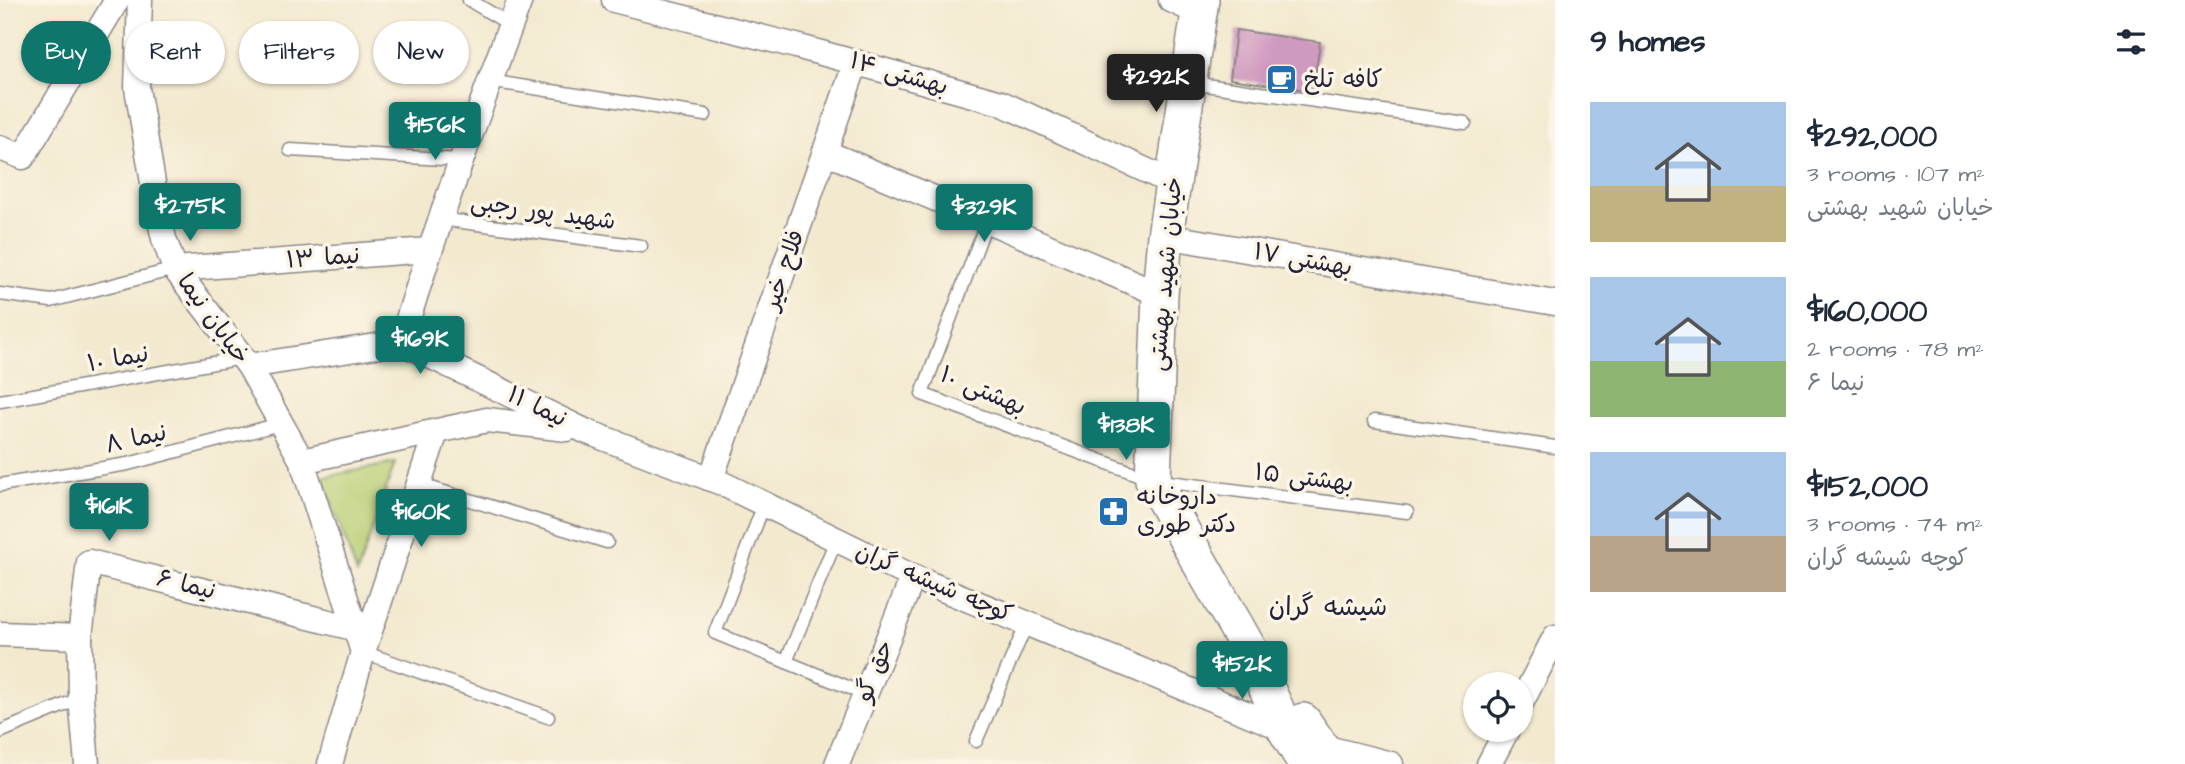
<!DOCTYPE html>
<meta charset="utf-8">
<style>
body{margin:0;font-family:"Architects Daughter","Playpen Sans Arabic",sans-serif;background:#f2f2f3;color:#1f2937;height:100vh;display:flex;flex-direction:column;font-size:26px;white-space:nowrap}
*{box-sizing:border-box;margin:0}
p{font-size:23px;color:#747a83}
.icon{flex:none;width:38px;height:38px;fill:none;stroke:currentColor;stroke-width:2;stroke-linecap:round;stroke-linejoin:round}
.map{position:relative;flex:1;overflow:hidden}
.details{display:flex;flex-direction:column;background:#fff;width:630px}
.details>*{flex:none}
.top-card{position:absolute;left:21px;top:21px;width:665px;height:63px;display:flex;gap:14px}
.controls{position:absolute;left:1463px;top:672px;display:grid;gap:14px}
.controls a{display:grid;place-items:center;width:70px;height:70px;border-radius:50%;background:#fff;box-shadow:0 2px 5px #0004;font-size:35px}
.price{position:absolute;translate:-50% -60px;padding:0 16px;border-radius:7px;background:#0f766e;color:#fff;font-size:23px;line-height:46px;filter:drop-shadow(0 2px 4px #0008)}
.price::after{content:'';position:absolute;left:50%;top:42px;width:21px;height:16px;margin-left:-10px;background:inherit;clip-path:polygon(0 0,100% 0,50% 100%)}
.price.on{background:#222;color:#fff}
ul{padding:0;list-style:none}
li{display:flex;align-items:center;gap:21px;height:175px;padding:0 35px}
li span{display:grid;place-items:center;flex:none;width:196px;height:140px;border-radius:0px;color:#555}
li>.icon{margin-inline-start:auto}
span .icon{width:84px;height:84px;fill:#fffc;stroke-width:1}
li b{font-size:30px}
h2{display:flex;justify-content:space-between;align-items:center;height:84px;padding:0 35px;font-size:30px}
.chip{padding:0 24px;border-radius:32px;background:#fff;box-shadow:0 2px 5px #0004;font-size:24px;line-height:63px}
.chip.on{background:#0f766e;color:#fff}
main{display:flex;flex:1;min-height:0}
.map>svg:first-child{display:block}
.green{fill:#b7ce73;stroke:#6c7857;stroke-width:2}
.building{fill:#d099c0}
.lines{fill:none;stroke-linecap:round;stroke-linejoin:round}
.lane-casing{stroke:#8a8685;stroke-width:15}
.street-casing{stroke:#8a8685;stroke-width:27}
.secondary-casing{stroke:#8a8685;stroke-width:38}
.lane{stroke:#fff;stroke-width:12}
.street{stroke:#fff;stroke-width:24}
.secondary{stroke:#fff;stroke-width:35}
.labels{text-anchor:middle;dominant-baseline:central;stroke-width:7;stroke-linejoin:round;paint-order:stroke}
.street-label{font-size:24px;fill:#22223b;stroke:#fcf5e5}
.poi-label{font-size:24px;fill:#22223b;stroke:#fcf5e5;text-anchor:start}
.neighbourhood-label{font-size:26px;fill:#22223b;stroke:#fcf5e5}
</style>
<main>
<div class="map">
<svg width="1555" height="764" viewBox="0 0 1555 764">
<rect width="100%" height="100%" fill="#fcf5e5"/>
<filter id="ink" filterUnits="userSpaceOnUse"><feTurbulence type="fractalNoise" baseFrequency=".0143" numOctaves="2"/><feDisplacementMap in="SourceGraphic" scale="14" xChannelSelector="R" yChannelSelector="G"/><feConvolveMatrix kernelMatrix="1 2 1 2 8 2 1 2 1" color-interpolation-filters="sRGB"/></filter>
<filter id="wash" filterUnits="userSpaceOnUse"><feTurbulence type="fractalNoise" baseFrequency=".00686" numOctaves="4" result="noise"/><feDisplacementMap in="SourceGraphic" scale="28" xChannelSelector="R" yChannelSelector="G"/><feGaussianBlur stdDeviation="1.57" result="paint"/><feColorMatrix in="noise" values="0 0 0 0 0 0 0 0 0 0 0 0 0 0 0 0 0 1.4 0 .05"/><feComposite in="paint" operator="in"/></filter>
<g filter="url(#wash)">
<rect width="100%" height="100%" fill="#f2e9cf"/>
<polygon class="green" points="395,463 357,574 323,477"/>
<g id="blocks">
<polygon class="building" points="1236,30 1320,42 1313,91 1230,79"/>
</g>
</g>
<g filter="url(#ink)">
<use href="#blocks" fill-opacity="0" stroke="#8a8685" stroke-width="2"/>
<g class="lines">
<defs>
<g id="lane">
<polyline points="469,0 511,25"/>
<polyline points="489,81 705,115"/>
<polyline points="1192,83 1465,123"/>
<polyline points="290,150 460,160"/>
<polyline points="440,219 641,246"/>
<polyline points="987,221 922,394 1153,480 1407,512"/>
<polyline points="0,294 51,301 175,269"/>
<polyline points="0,401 242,358"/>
<polyline points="1374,421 1555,447"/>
<polyline points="418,484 607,542"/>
<polyline points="0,485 128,464 280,424"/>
<polyline points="764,504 715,633 865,694"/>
<polyline points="363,652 548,717"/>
<polyline points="786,662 836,540"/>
<polyline points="0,732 81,698"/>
<polyline points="976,741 1027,623"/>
</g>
<g id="street">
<polyline points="140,0 137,88 158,212 164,239 175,269 249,366 302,461 363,652"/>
<polyline points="614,0 796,46 1001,103 1173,183"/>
<polyline points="1171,0 1199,13"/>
<polyline points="0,148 23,157 117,0"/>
<polyline points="825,152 1160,294"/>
<polyline points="1165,236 1555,303"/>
<polyline points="175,269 429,250"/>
<path d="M401 342C436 226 478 113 520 0"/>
<polyline points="249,366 401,342 585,431 719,482 913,577 1285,729"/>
<polyline points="302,461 487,420 567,429"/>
<polyline points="711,479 856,62"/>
<polyline points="0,634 80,637"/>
<polyline points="1521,703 1555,637"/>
<polyline points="1323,747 1391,764"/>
<polyline points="87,764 81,698 80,637 89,562 357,629"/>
<polyline points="330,764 363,652 436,432"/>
<polyline points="837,764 913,577"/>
<polyline points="1489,764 1507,730"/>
</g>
<g id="secondary">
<polyline points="1201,0 1165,236 1160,294 1153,480 1250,651 1285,729 1306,764"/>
<polyline points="1303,721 1333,764"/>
</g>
</defs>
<use href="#lane" class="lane-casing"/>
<use href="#street" class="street-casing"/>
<use href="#secondary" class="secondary-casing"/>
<use href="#lane" class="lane"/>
<use href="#street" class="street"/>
<use href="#secondary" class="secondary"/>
</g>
</g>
<defs>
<symbol id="cafe-square" viewBox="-11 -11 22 22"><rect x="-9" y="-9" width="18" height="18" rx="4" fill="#1f6fb2" stroke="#fcf5e5"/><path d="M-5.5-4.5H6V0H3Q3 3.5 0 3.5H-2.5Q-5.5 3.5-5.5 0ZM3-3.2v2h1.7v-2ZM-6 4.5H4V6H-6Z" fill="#fff"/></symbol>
<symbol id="pharmacy-square" viewBox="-11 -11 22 22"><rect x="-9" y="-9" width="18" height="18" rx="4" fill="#1f6fb2" stroke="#fcf5e5"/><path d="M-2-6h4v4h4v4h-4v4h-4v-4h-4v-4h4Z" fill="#fff"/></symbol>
</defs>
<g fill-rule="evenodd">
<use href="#cafe-square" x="1264" y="62" width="35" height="35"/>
<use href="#pharmacy-square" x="1096" y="494" width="35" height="35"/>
</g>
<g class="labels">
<g class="street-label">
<text transform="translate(899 74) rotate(16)">بهشتی ۱۴</text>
<text transform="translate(543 212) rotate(8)">شهید پور رجبی</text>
<text transform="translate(323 258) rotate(-4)">نیما ۱۳</text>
<text transform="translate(1303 260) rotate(10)">بهشتی ۱۷</text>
<text transform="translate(784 270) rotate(-71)">فلاح خیر</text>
<text transform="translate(1166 274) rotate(-85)">خیابان شهید بهشتی</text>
<text transform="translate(213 319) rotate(54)">خیابان نیما</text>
<text transform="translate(118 359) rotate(-10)">نیما ۱۰</text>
<text transform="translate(983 391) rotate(23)">بهشتی ۱۰</text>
<text transform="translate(537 407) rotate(26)">نیما ۱۱</text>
<text transform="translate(136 439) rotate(-13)">نیما ۸</text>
<text transform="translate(1304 478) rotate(7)">بهشتی ۱۵</text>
<text transform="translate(934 583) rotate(23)">کوچه شیشه گران</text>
<text transform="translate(186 585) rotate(14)">نیما ۶</text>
<text transform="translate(875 671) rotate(-68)">حق گو</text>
</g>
<g class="poi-label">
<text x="1304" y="80">کافه تلخ</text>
<text x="1137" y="497">داروخانه<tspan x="1137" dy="28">دکتر طوری</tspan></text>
</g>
<g class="neighbourhood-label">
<text x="1328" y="607">شیشه گران</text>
</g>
</g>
</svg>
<div class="controls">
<a><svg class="icon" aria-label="locate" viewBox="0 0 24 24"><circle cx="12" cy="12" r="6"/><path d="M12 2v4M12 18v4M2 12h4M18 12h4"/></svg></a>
</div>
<b class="price on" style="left:1156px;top:114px">$292K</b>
<b class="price" style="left:435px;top:162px">$156K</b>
<b class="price" style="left:190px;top:243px">$275K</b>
<b class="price" style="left:984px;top:244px">$329K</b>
<b class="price" style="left:420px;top:376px">$169K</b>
<b class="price" style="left:1126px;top:462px">$138K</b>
<b class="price" style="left:109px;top:543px">$161K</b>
<b class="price" style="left:421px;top:549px">$160K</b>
<b class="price" style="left:1242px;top:701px">$152K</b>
<div class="top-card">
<a class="chip on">Buy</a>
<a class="chip">Rent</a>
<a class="chip">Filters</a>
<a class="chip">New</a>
</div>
</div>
<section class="details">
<h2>9 homes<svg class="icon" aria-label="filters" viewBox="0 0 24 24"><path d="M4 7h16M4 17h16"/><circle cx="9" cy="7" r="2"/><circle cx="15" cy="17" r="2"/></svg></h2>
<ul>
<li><span style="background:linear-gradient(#a9c7e8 60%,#c2b280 0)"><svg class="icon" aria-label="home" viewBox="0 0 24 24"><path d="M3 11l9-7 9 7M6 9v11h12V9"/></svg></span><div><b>$292,000</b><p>3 rooms · 107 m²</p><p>خیابان شهید بهشتی</p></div></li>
<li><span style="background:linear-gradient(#a9c7e8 60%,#8fb573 0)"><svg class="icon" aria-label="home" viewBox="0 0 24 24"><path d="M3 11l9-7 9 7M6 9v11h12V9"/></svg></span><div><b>$160,000</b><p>2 rooms · 78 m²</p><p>نیما ۶</p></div></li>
<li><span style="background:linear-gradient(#a9c7e8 60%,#b9a48a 0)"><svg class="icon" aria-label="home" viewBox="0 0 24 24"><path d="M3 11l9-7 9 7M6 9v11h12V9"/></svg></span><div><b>$152,000</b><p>3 rooms · 74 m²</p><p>کوچه شیشه گران</p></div></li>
</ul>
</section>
</main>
